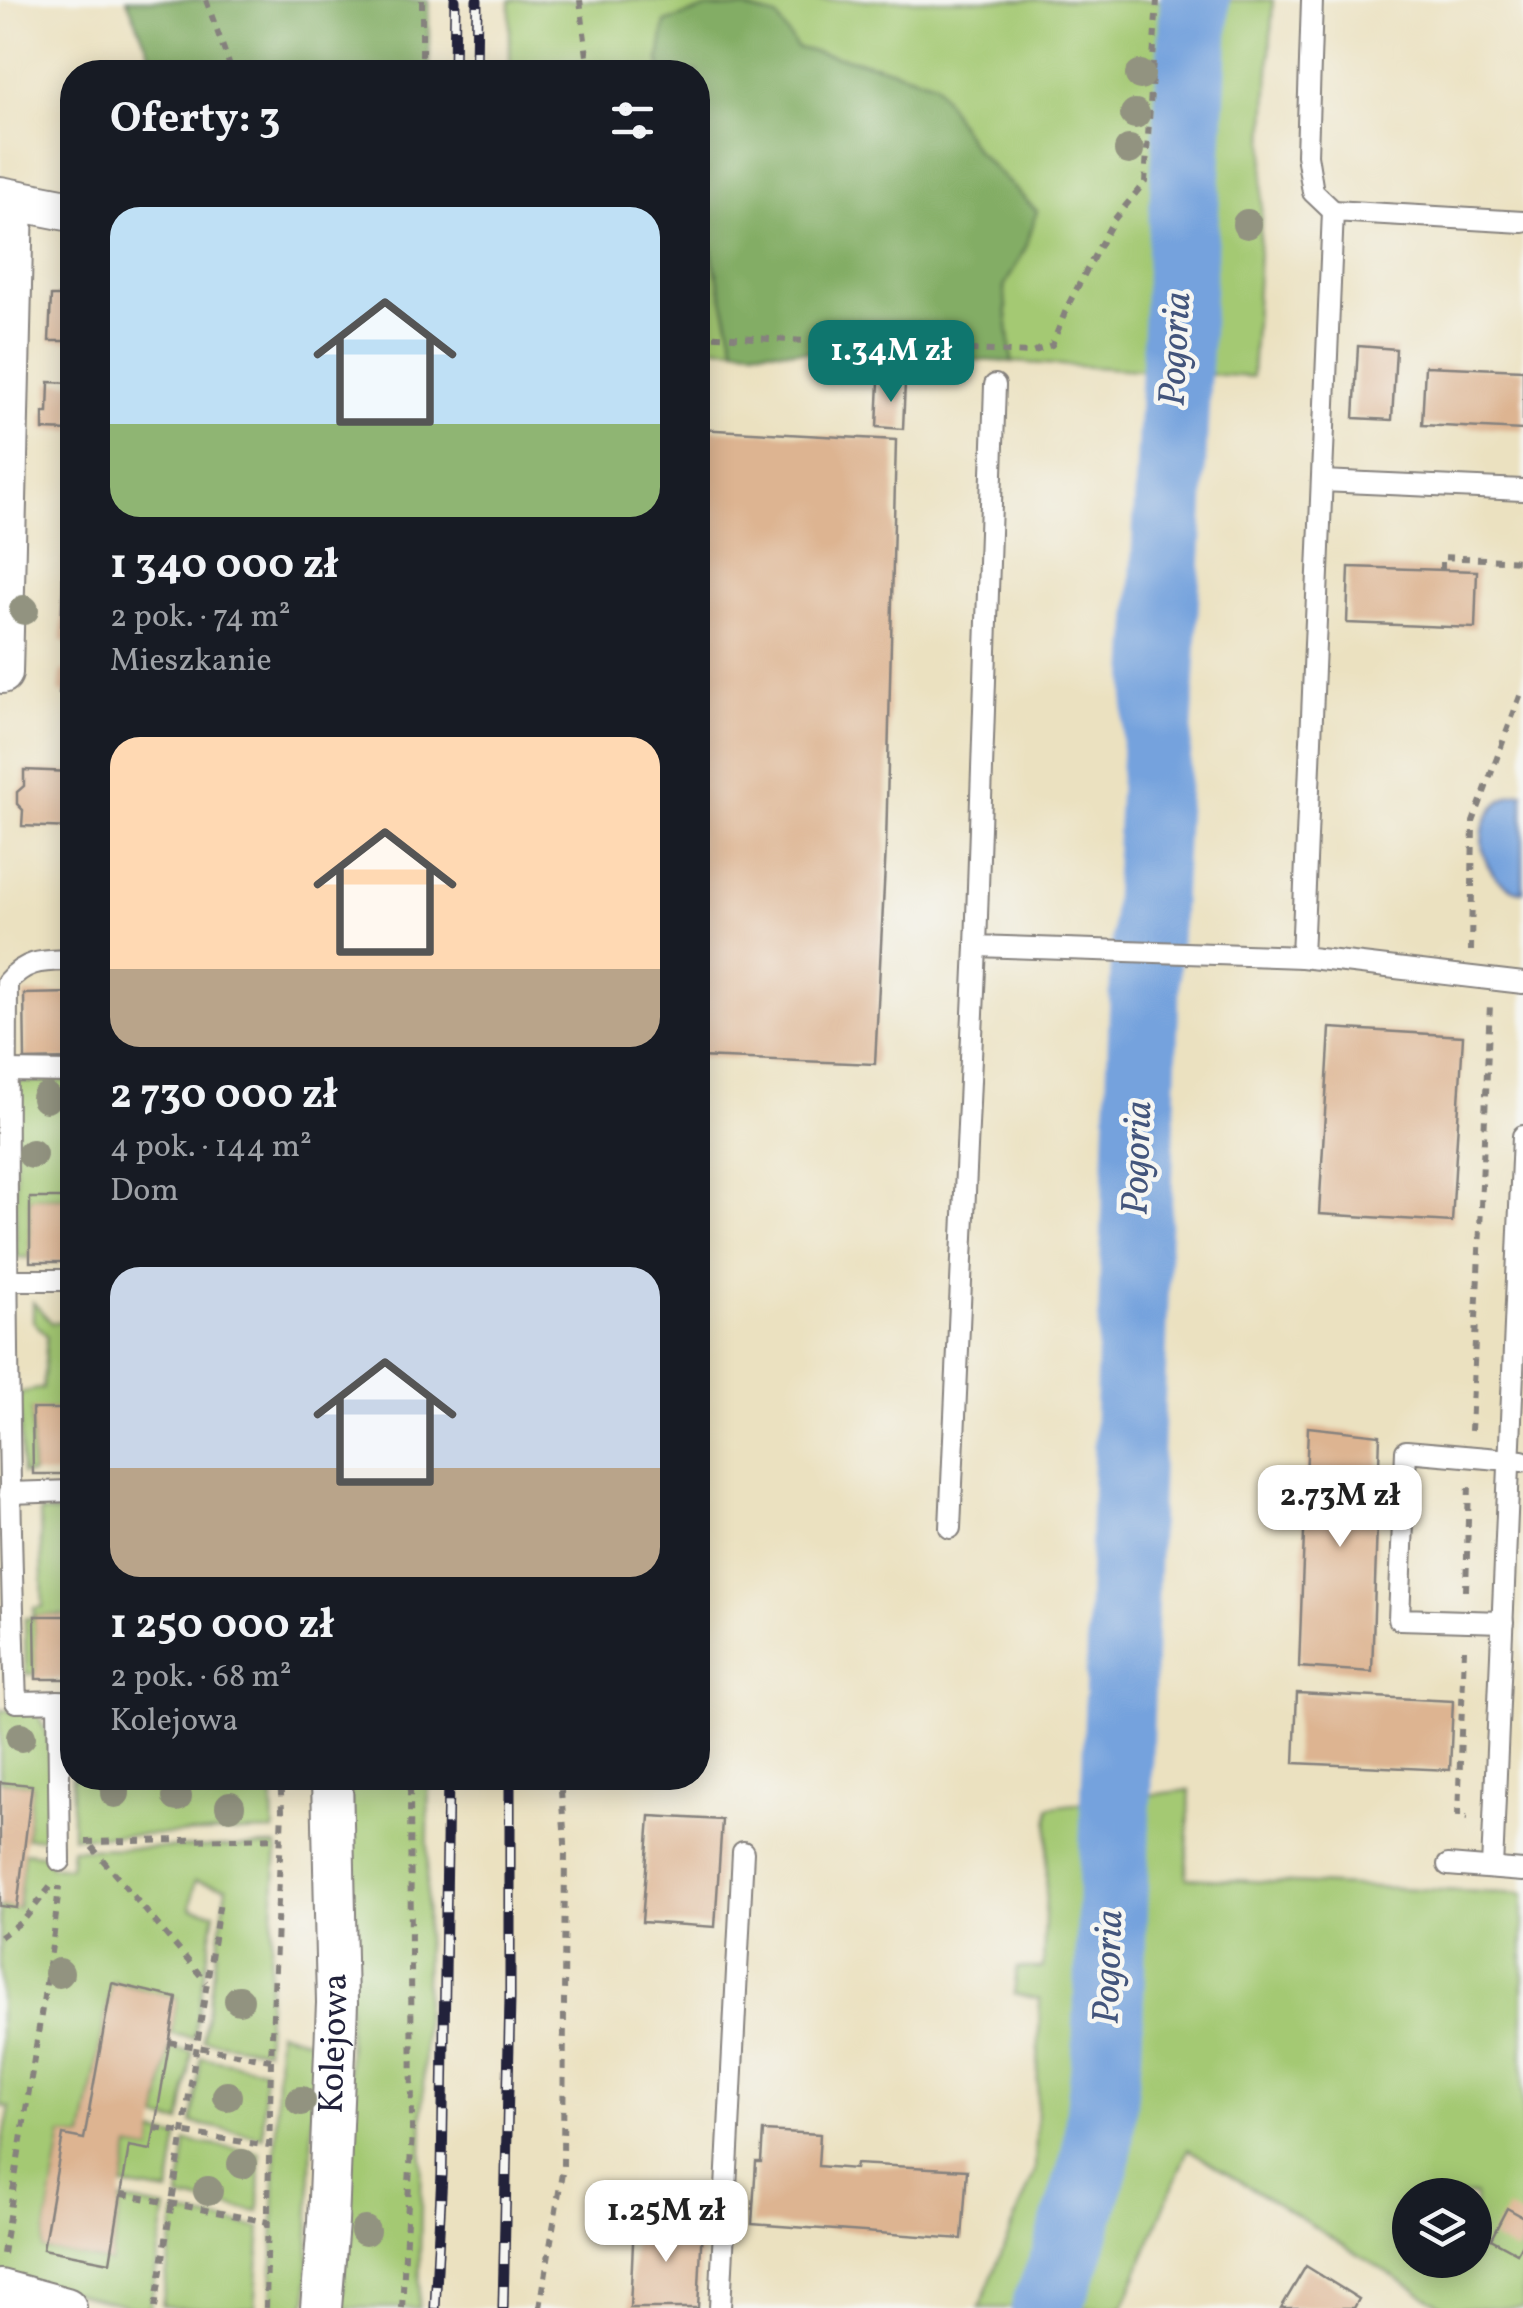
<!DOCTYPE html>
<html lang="pl">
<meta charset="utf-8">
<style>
body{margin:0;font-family:Vollkorn,serif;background:#242831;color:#f1f3f6;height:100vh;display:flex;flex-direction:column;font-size:38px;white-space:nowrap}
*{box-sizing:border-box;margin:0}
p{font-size:32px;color:#9ea1a6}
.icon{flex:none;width:55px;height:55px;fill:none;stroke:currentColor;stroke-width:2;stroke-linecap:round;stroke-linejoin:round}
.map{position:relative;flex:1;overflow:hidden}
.panel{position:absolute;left:60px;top:60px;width:650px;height:1730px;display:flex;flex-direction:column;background:#171b24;border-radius:40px;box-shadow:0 5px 25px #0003}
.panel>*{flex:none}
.tools{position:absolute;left:1392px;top:2178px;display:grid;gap:20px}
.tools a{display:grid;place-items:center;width:100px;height:100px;border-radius:50%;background:#171b24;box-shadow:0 5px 25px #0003;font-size:50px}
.price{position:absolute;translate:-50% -85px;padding:0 22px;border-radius:20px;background:#fff;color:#222;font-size:32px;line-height:65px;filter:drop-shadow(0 2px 5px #0008)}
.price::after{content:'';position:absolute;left:50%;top:60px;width:30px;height:22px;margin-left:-15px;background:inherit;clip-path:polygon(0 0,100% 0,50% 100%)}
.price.current{background:#0f766e;color:#fff}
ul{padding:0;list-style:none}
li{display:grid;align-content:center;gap:20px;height:530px;padding:0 50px}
li span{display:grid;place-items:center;height:310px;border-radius:30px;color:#555}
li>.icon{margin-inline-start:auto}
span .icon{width:180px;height:180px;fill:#fffc;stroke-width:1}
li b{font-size:42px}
h2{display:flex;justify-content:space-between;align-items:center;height:120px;padding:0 50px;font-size:42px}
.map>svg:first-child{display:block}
.green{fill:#a4c973;stroke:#637657;stroke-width:2.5;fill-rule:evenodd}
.forest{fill:#83ad65;stroke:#526850;stroke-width:2.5}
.water{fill:#74a2dd;stroke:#4b628c;stroke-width:2.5}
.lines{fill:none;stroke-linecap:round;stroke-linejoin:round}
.river{stroke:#74a2dd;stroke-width:70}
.building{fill:#ddb491}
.service-casing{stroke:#86827e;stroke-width:24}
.minor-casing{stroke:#86827e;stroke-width:44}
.path{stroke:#86827e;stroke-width:6;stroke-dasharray:8 8;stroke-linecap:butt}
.service{stroke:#fff;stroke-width:20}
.minor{stroke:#fff;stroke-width:40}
.rail-casing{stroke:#22223b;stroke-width:11}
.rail{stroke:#f6f6f2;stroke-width:8;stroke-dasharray:22;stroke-linecap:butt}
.tree{fill:#929380}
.labels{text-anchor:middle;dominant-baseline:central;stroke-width:9;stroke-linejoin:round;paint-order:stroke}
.street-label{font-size:35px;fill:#22223b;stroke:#f6f6f2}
.water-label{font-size:38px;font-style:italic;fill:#43557c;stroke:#f6f6f2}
</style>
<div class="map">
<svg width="1523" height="2308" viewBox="0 0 1523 2308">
<rect width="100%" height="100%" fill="#f6f6f2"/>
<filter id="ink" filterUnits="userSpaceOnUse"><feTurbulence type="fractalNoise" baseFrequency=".01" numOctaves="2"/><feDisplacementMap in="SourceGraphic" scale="20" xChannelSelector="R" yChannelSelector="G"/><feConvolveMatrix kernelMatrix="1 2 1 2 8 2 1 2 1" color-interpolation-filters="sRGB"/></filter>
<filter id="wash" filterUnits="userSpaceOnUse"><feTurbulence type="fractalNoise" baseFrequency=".0048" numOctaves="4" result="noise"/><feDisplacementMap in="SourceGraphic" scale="40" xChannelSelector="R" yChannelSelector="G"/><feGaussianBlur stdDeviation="2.25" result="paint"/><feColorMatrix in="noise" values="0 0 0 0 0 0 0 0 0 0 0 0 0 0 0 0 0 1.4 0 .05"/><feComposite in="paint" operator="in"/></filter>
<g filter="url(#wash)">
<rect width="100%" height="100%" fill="#ebe1c0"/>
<g class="green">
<polygon points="510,0 1273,0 1252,377 1012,362 1004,287 1026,247 1036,210 975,150 935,83 877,65 797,48 659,60 662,72 510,72"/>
<polygon points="698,197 699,201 735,348 698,346"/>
<polygon points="20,1081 72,1081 72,1197 30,1198 30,1258 16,1257 15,1087"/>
<polygon points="33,1302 52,1323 72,1322 72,1409 32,1410 32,1474 22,1474 19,1393 43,1388 47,1336 33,1321"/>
<polygon points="40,1512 61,1513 72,1536 72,1615 35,1616 36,1674 26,1674 25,1618 33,1618 34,1608 43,1607"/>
<path d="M0 1710 35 1712C61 1744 51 1799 50 1838H26L32 1785 0 1781Z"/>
<polygon points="72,1722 72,1778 272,1778 274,1831 72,1837"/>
<polygon points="350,1778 429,1778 419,2308 342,2308 348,2165"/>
<path d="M1190 1790 1186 1878 1523 1894V2308H1445L1188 2149 1123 2308H979L1035 2171 1040 1999 1014 1994 1017 1968H1043L1049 1807ZM1410 2195H1475V2260H1410Z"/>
<polygon points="277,1846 265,2050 203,2040 227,1887 195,1881 191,1908 215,1912 194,2038 171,2034 177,1998 112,1982 83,2138 62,2135 43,2249 110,2262 121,2200 166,2209 150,2308 137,2308 0,2275 0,2156 10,2108 0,2106 0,1907 18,1908 24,1852 49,1855 50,1867 70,1867 72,1849"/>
<polygon points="278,2031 314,2042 308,2297 303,2308 272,2308"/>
<polygon points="169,2048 192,2052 181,2122 157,2119"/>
<polygon points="201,2057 264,2069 263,2137 192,2123"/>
<polygon points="154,2133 178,2137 169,2193 123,2186 130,2147 151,2150"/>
<polygon points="186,2141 260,2153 259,2212 179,2198"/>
<polygon points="176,2213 261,2228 255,2308 175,2308 162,2305"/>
</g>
<g class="forest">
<polygon points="127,0 428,0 430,72 158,72"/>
<polygon points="708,8 744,8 777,17 797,48 877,65 935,83 975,150 1037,211 1026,247 1004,287 1012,362 735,348 698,197 698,72 662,72 659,60 665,22"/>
</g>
<path class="water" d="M1523 792V892C1470 881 1467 801 1523 792Z"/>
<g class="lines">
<polyline class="river" points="1046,2308 1067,2256 1096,2158 1107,2054 1146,950 1195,0"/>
</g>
<g id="blocks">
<g class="building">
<polygon points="51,296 72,296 72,341 49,341"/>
<polygon points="1358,346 1396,349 1392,420 1354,418"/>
<polygon points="1425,366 1523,370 1523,430 1422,425"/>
<polygon points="879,381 905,382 903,429 877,427"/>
<polygon points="49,382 72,383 72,431 43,430 43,413 48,413"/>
<polygon points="698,429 896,440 886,846 875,1064 698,1057"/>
<polygon points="63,558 72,559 72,642 61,641"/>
<polygon points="1349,567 1477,571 1475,628 1347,623"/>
<polygon points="61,670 72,671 72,694 59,693"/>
<polygon points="24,770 72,772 72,828 22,826 23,810 17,804 17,792 24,786"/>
<polygon points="72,993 72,1059 25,1060 24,994"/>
<polygon points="1330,1028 1463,1036 1452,1222 1319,1214"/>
<rect x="30" y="1198" width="42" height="64"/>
<polygon points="32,1409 72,1409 72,1474 33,1474"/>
<polygon points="1308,1427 1380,1435 1372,1672 1299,1667"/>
<polygon points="35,1616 72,1616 72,1679 36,1679"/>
<polygon points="1297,1693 1453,1701 1450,1770 1294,1763"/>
<polygon points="0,1782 32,1785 17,1908 0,1906"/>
<polygon points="650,1816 722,1820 715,1927 642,1922"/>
<polygon points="112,1983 177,1998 151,2150 129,2146 110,2262 43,2249 63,2135 84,2139"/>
<polygon points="763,2131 820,2134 818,2166 855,2169 856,2164 967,2170 962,2239 752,2224 756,2162 761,2162"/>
<polygon points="1507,2208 1523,2217 1523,2242 1517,2253 1491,2239"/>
<polygon points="634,2221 702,2225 698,2308 630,2308"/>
<polygon points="1306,2266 1359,2299 1354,2308 1281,2308"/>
</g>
</g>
</g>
<g filter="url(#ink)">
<use href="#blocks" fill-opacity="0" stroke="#86827e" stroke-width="2.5"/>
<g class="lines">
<defs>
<g id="service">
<polyline points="1312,0 1307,155 1313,192 1333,211"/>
<polyline points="1523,222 1333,211 1302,957 1523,983"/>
<polyline points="995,385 976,946 1302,957"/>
<polyline points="1322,481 1523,490"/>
<path d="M72 960C44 961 27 959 7 982 6 1222 7 1462 16 1702L72 1701"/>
<polyline points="7,1071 72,1072"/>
<polyline points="7,1280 72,1280"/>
<polyline points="9,1493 72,1491"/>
<polyline points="950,1528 976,946"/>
<polyline points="1503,1622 1399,1619 1406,1451 1522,1461"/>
<polyline points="58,1701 60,1861"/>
<polyline points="1448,1865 1523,1871"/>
<polyline points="1492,1868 1523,1136"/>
<polyline points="720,2308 743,1852"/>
</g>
<g id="minor">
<polyline points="0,197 72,211"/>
<polyline points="2,673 13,200"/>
<polyline points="0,2290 66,2308"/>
<path id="s1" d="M321 2308 328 2222 337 2003 332 1778"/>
</g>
</defs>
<use href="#service" class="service-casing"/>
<use href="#minor" class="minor-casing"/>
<g class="path">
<polyline points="206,0 232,72"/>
<polyline points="422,0 422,72"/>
<polyline points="580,0 589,72"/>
<polyline points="698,335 1029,353 1052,345 1068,305 1113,221 1145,182 1157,0"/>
<polyline points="1442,570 1442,557 1523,561"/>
<polyline points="1471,951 1473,822 1523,688"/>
<polyline points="1471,1431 1490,1004"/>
<polyline points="1466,1591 1469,1484"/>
<polyline points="1464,1649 1458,1817 1467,1818"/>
<polyline points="86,1842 281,1838"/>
<polyline points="92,1847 206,1982"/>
<polyline points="0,1937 24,1920 50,1887"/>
<polyline points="169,2042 271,2060"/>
<polyline points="155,2128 269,2146"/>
<polyline points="122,2194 268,2222"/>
<polyline points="3,2254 54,1933 59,1886"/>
<polyline points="155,2308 220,1901"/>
<polyline points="266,2308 271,2060 282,1810 280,1778"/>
<polyline points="402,2308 412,2132 410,1778"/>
<polyline points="540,2308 563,2167 565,1842 560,1778"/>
</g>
<use href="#service" class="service"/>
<use href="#minor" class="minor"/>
<defs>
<g id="rail">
<polyline points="454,72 455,0"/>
<polyline points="476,72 477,0"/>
<polyline points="435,2308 442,2174 448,1778"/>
<polyline points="503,2308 510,1998 510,1778"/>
</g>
</defs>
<use href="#rail" class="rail-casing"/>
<use href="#rail" class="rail"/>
</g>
<g class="tree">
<circle cx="1140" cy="75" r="15"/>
<circle cx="1135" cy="114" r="15"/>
<circle cx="1129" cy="150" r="15"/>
<circle cx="1247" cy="224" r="15"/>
<circle cx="24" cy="610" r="15"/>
<circle cx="46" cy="1098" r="15"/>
<circle cx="32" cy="1154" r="15"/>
<circle cx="21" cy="1737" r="15"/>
<circle cx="115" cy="1793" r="15"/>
<circle cx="177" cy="1797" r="15"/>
<circle cx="230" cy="1806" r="15"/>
<circle cx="59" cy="1973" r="15"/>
<circle cx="239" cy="2000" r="15"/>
<circle cx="227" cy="2096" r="15"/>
<circle cx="301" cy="2101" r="15"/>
<circle cx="242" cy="2164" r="15"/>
<circle cx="208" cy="2191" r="15"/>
<circle cx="365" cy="2231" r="15"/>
</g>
</g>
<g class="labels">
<g class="street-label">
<text stroke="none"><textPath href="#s1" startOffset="265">Kolejowa</textPath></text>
</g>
<g class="water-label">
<text transform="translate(1177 349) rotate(-87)">Pogoria</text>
<text transform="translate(1139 1158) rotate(-88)">Pogoria</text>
<text transform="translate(1110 1967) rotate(-88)">Pogoria</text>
</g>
</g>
</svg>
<div class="tools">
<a><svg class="icon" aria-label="layers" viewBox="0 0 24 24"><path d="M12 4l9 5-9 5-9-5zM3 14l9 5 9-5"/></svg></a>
</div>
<b class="price current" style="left:891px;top:405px">1.34M zł</b>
<b class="price" style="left:1340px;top:1550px">2.73M zł</b>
<b class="price" style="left:666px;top:2265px">1.25M zł</b>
<section class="panel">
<h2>Oferty: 3<svg class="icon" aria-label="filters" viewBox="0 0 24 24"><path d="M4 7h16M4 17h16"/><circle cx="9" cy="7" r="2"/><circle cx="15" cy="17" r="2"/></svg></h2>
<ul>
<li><span style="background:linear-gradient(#bfe0f5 70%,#8fb573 0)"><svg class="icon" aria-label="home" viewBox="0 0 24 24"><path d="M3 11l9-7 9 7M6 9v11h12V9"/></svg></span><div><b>1 340 000 zł</b><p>2 pok. · 74 m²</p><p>Mieszkanie</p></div></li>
<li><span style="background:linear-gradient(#ffd9b3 75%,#b9a48a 0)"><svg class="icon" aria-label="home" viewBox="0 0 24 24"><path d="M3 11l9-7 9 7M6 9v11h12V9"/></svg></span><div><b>2 730 000 zł</b><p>4 pok. · 144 m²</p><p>Dom</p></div></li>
<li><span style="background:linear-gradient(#c9d6e8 65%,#b9a48a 0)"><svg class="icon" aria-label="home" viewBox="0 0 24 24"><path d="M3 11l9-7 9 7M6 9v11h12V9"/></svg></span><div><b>1 250 000 zł</b><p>2 pok. · 68 m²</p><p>Kolejowa</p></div></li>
</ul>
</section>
</div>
